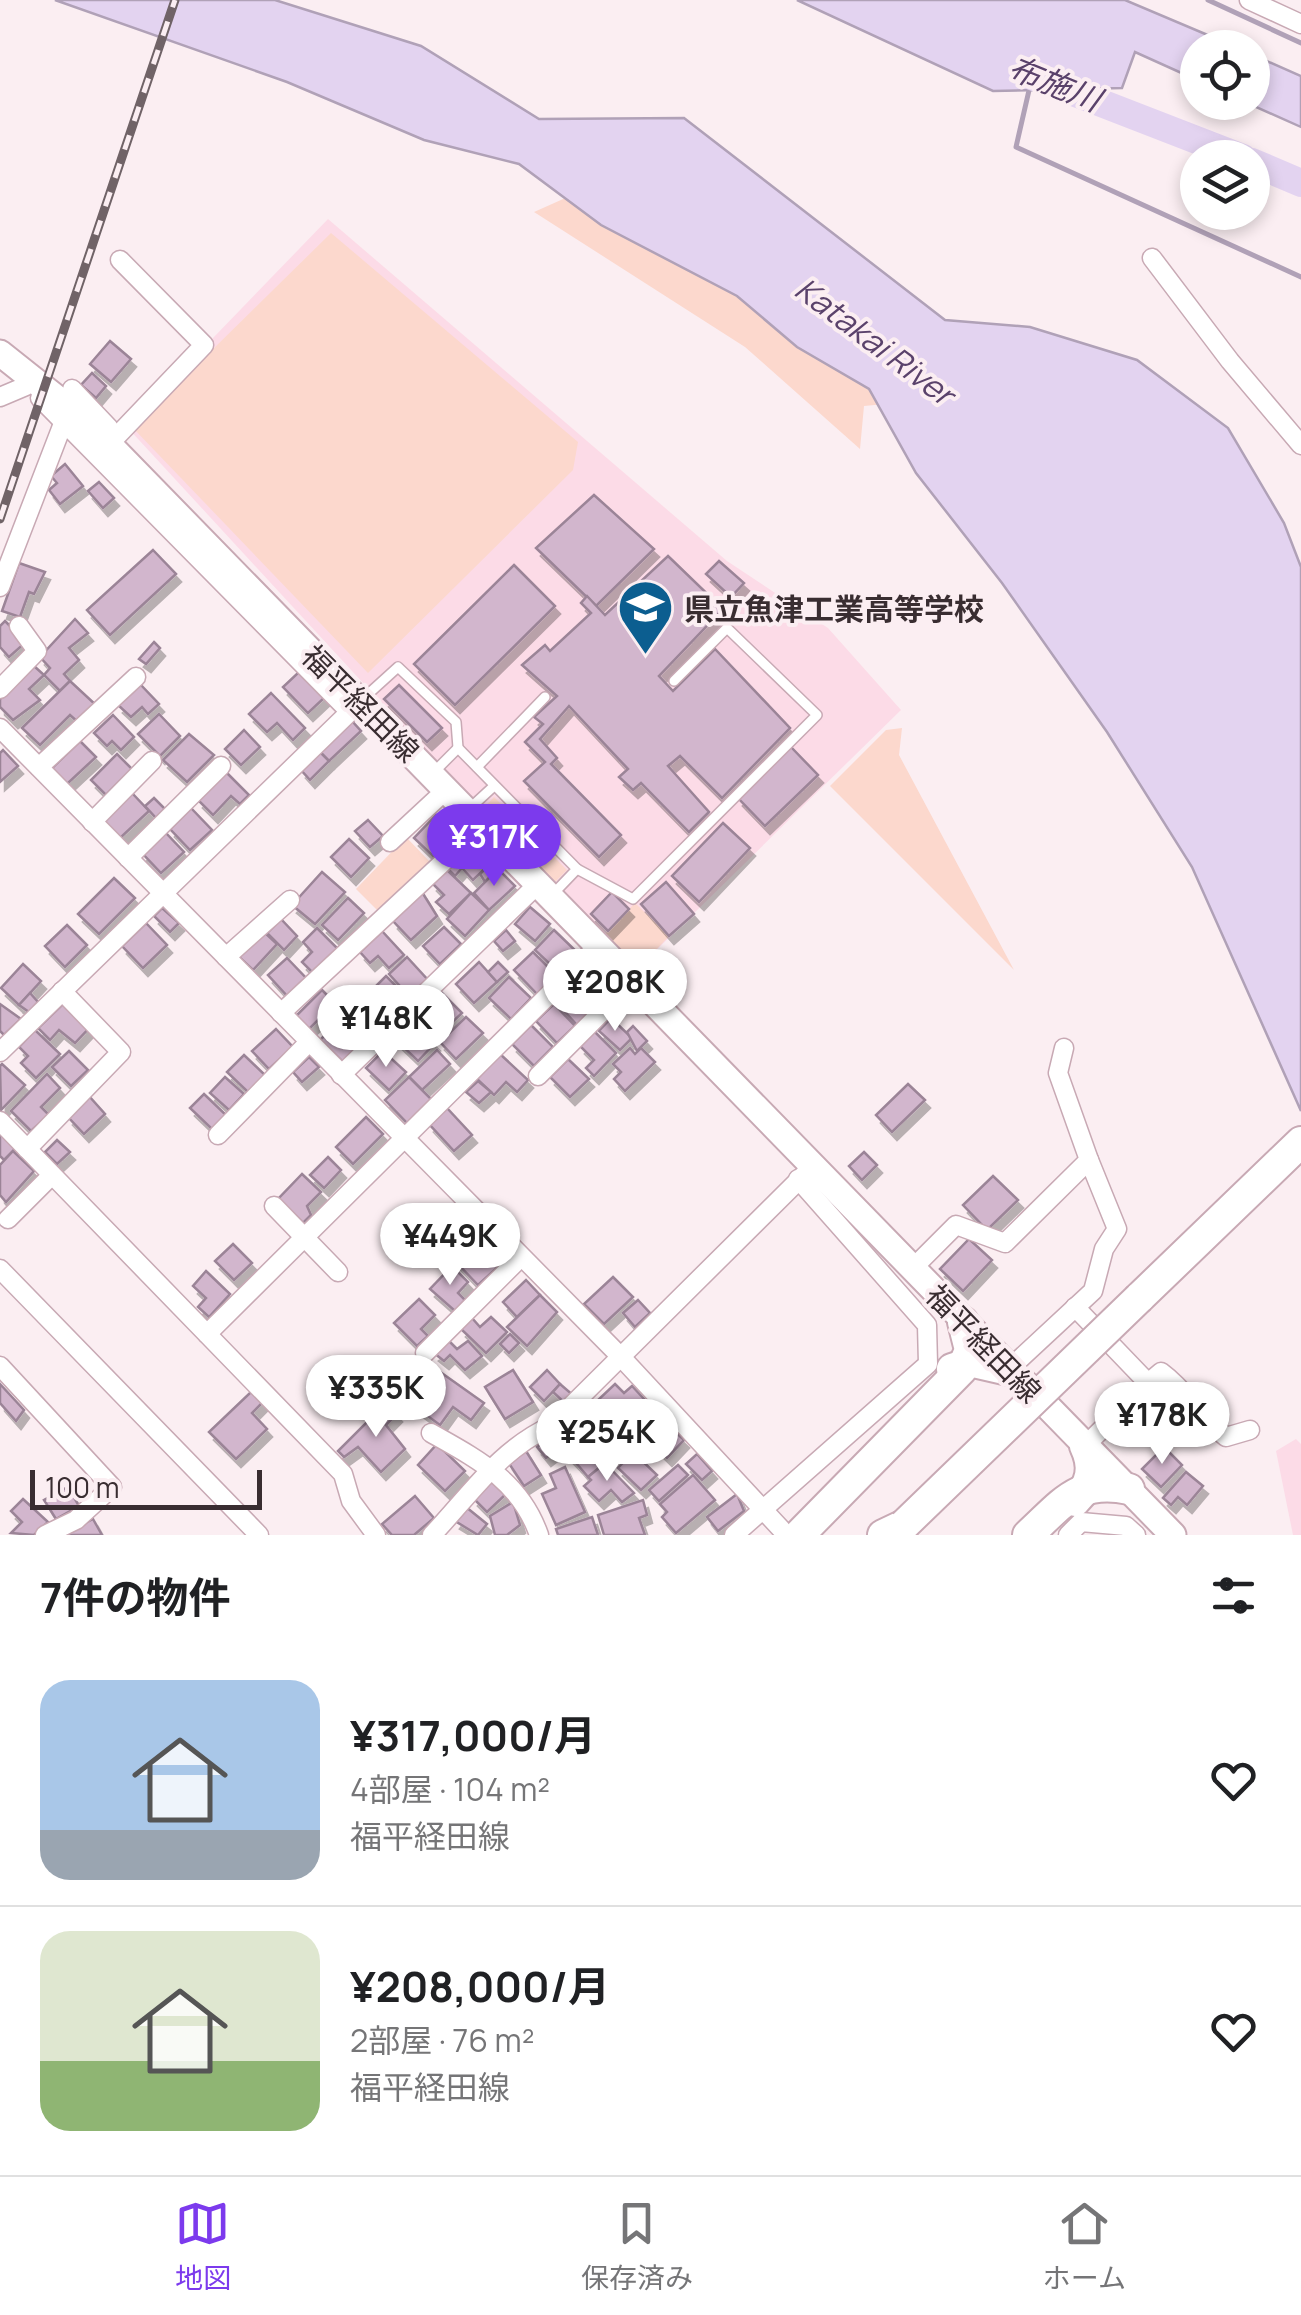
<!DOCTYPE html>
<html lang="ja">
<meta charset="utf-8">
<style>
body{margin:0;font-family:Manrope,"Noto Sans JP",sans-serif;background:#f2f2f2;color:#202124;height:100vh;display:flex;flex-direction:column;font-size:38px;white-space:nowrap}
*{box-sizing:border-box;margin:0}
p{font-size:32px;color:#757577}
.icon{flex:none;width:55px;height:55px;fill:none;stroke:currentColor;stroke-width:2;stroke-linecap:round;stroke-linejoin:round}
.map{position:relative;height:1535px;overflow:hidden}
.panel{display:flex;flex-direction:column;background:#fff;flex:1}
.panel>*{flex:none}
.buttons{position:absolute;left:1180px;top:30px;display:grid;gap:20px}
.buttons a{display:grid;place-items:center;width:90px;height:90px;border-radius:50%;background:#fff;box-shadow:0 5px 15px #0003;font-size:50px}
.scale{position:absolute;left:30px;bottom:25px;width:232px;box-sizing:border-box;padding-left:10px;border:5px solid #392d31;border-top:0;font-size:28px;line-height:35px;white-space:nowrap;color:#392d31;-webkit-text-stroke:8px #fbeef2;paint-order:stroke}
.price{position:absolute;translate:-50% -85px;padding:0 22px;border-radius:35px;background:#fff;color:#222;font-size:32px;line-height:65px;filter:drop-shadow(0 2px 5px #0008)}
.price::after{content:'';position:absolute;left:50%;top:60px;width:30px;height:22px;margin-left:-15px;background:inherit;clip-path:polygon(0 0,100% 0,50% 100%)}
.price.active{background:#7c3aed;color:#fff}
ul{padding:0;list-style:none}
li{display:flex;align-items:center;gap:30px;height:250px;padding:0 40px}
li+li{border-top:2px solid #e0e0e0}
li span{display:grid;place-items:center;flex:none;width:280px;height:200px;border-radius:30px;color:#555}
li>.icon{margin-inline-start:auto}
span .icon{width:120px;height:120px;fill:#fffc;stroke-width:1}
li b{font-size:42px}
h2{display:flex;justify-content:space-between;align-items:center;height:120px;padding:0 40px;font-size:42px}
.tab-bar{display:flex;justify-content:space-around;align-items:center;height:140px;border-top:2px solid #e0e0e0;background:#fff;font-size:28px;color:#757577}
.tab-bar a{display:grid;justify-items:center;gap:5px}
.tab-bar .active{color:#7c3aed}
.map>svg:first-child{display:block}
.built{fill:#fcdbe7}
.green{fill:#fcd8cd}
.water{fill:#e3d3f0;stroke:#b0a1b7;stroke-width:2.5}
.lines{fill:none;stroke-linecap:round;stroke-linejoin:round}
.stream{stroke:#b0a1b7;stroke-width:5}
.river{stroke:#e3d3f0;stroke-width:28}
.building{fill:#d2b6cd;stroke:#9b8497;stroke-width:2.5;filter:url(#shadow)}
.service-casing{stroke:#c8a9b4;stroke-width:12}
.minor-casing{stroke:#c8a9b4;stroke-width:21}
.secondary-casing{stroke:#c8a9b4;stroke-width:29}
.trunk-casing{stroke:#c8a9b4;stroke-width:34}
.service{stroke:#fff;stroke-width:9}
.minor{stroke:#fff;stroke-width:18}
.secondary{stroke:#fff;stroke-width:25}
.trunk{stroke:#fff;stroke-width:30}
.rail-casing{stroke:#706367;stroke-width:9}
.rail{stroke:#fbeef2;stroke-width:5;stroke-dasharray:15;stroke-linecap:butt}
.trunk-bridge-casing{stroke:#c8a9b4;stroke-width:34;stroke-linecap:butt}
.trunk-bridge{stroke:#fff;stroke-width:30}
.labels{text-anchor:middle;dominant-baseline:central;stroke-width:8;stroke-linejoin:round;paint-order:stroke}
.poi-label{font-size:30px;font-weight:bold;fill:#392d31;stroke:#fbeef2;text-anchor:start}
.street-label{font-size:30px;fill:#392d31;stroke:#fbeef2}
.water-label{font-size:32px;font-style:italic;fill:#5a426b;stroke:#fbeef2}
</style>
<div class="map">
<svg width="1301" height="1535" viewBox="0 0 1301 1535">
<defs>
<filter id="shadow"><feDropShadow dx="5" dy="8" stdDeviation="0" flood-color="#0004"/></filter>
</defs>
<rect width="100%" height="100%" fill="#fbeef2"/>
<g class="built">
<polygon points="328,219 727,561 828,628 901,710 637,969 435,761 127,427"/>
<polygon points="1296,1439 1301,1444 1301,1535 1293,1535 1276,1451"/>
</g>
<g class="green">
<polygon points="608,179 907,402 864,406 860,449 745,347 534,212"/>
<polygon points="331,233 578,442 573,470 368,673 133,428"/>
<polygon points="902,728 899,755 1014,970 830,786 886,730"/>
<polygon points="494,797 567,870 554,883 483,809"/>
<polygon points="406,837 431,863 381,914 356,889"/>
<polygon points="635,903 669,936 640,967 605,934"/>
</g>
<g class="water">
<polygon points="55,0 275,0 421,46 539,119 684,118 945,320 1030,327 1137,360 1228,428 1284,523 1301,567 1301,1111 1192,867 1107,732 1002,583 916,473 869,389 797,347 737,296 601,225 519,164 424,140 287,82"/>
<polygon points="797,0 1125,0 1236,47 1198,48 1197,80 1135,52 1122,88 993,91"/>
<polygon points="1253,55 1301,76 1301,127 1247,103 1252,102"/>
</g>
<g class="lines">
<g class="stream">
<polyline points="1208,0 1301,43"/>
<polyline points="1030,86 1016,147 1301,277"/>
</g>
<g class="river">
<polyline points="1034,77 1243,158"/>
<polyline points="1252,162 1301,183"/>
</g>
</g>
<g class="building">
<polygon points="110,341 131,359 111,382 90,364"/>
<polygon points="92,373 106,386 96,398 81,385"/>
<polygon points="65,464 83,486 60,504 49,490 57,483 51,476"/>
<polygon points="99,482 114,498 103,508 88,491"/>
<polygon points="594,495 654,549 596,606 536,548"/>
<polygon points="153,550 176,574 110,635 87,610"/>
<polygon points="668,556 723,609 659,676 673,691 715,649 790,728 722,798 680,756 668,766 709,812 689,832 641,783 633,790 619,777 628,769 569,706 540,739 557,758 551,764 621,835 599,857 524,781 545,762 525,742 543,724 534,717 557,696 522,665 545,645 550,651 591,613 581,603 587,596 605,615"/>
<polygon points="719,561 744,583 731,597 706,574"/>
<polygon points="19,563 45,572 34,594 29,592 20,617 2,611"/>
<polygon points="514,565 555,606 455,705 414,664"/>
<polygon points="75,619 88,633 69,648 79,660 64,674 70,681 60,691 44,675 50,668 40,657"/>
<polygon points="5,621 26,642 9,657 0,647 0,626"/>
<polygon points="154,642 160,648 146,664 139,659"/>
<polygon points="34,666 44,675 29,689 40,700 13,720 0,707 0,699"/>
<polygon points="299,672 324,698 308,713 283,687"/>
<polygon points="70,681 97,706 79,723 70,715 40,745 22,728"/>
<polygon points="140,684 159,704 148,714 142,707 131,717 118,705"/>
<polygon points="399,685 442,728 427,742 384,699"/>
<polygon points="271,693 305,728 293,740 277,723 267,732 249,714"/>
<polygon points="159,714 180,736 160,756 138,734"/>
<polygon points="113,715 134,737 121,750 112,741 107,746 94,733"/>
<polygon points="352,721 361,731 329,761 320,752"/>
<polygon points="244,730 260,747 241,765 225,749"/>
<polygon points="189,734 214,755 187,782 163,760"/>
<polygon points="80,741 96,757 67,784 52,768"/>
<polygon points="791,747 818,775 765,826 738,798"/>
<polygon points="3,750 18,766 0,782 0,753"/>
<polygon points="320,752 329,761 310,780 301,770"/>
<polygon points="117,754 132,769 106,795 91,780"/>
<polygon points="226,772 249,795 240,804 231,796 213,815 198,800"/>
<polygon points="132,793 149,811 119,839 102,821"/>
<polygon points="154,798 165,809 156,818 145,806"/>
<polygon points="191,808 212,830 190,850 170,829"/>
<polygon points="436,815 458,835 436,859 414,838"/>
<polygon points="368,820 383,836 370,847 355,831"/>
<polygon points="723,823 750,848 699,902 672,876"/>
<polygon points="165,832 184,852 161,873 142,853"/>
<polygon points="349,839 369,858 351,877 331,857"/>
<polygon points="473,843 492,862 473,880 462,868 455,876 447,868"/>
<polygon points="492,862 498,869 485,882 480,874"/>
<polygon points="446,869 471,893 449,914 436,902 444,895 432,883"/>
<polygon points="498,869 515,886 489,910 474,893"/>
<polygon points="322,872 345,892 315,924 292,905"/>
<polygon points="114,878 135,898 99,934 78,914"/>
<polygon points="666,882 694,914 669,936 641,904"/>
<polygon points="422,892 437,916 411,940 393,921"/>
<polygon points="612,892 629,909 608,931 591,914"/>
<polygon points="471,893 489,910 465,936 447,919"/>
<polygon points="348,898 364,913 338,940 322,925"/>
<polygon points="530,907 550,924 535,941 515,924"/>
<polygon points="162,908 179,923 170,932 154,916"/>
<polygon points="281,919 297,936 284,950 267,933"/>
<polygon points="146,923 167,945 143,968 122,946"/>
<polygon points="67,925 87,945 65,967 45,946"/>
<polygon points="444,927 461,944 440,964 423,946"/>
<polygon points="317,928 338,949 313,973 302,962 312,952 303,942"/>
<polygon points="506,930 515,941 503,951 494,941"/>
<polygon points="554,930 579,954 567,967 559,959 552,966 535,950"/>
<polygon points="263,931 277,944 253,970 239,957"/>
<polygon points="382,931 404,955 389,968 378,956 370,963 360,952"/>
<polygon points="533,952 557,976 538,995 514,970"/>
<polygon points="407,957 428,980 410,997 389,974"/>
<polygon points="287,958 308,980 289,998 268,975"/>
<polygon points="479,962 497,982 474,1003 456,984"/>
<polygon points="498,962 508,972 497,982 488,972"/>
<polygon points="23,964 41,981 19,1005 1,988"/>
<polygon points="593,968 612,986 597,1002 578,984"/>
<polygon points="386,976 403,993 381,1016 364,998"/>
<polygon points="509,977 531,998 511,1019 489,998"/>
<polygon points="322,990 343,1011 331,1022 324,1014 309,1029 296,1016"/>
<polygon points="440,991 462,1013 447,1027 425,1005"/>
<polygon points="565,992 580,1008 588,1000 596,1009 577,1025 555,1001"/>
<polygon points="30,993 38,1002 29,1012 19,1005"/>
<polygon points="65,1002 91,1026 75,1043 59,1030 50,1040 38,1028"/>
<polygon points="0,1004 21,1019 4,1035 0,1031"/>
<polygon points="362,1004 383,1026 363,1044 342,1021"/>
<polygon points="554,1004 575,1026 557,1043 536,1021"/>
<polygon points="466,1017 483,1033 456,1059 440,1042"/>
<polygon points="611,1018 632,1038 620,1050 599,1031"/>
<polygon points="411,1021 435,1043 418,1061 394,1038"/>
<polygon points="337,1023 361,1046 344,1063 320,1040"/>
<polygon points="531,1025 553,1047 534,1066 512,1044"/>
<polygon points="633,1026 647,1041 637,1051 627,1032"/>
<polygon points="276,1029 293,1047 269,1069 252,1051"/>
<polygon points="35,1030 60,1054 36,1078 21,1063 28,1056 19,1047"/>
<polygon points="594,1031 616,1053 594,1076 586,1068 594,1060 580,1046"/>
<polygon points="630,1048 635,1054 641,1048 655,1062 625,1091 614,1079 621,1072 613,1064"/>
<polygon points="437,1050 450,1064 422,1090 409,1077"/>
<polygon points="69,1051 88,1070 71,1086 52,1067"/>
<polygon points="383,1051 406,1072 389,1090 366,1068"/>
<polygon points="500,1054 528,1080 517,1092 506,1082 494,1095 477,1079"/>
<polygon points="244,1055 266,1076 249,1093 227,1072"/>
<polygon points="309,1057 319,1067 302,1082 293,1072"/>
<polygon points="568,1059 589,1079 570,1097 550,1077"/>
<polygon points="2,1064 25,1085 1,1110 0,1066"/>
<polygon points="47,1074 60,1088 41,1107 49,1115 31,1131 11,1111"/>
<polygon points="225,1077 244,1094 229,1110 210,1093"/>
<polygon points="409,1077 434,1102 409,1125 385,1100"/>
<polygon points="478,1081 491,1092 479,1103 466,1092"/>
<polygon points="908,1084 925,1100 892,1132 876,1115"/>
<polygon points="204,1094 227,1116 213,1130 190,1108"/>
<polygon points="89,1096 105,1114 84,1134 68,1117"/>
<polygon points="447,1108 472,1135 454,1151 429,1124"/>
<polygon points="366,1117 383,1134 353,1164 336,1147"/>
<polygon points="0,1131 17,1147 4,1160 0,1156"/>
<polygon points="57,1140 70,1152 57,1164 45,1152"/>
<polygon points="13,1151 34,1171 6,1202 0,1195 0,1165"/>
<polygon points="864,1152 877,1165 862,1180 849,1166"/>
<polygon points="328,1157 341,1170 324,1188 310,1175"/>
<polygon points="302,1174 321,1192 307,1206 311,1215 303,1223 278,1199"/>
<polygon points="993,1176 1018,1200 987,1230 963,1205"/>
<polygon points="482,1236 492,1247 486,1252 499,1266 478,1285 455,1261"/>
<polygon points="969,1239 992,1260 963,1291 940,1269"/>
<polygon points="233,1244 252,1263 234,1280 215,1261"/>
<polygon points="452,1266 468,1282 458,1293 465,1300 455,1311 430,1289"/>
<polygon points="206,1271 230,1294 209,1317 198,1307 206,1298 193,1286"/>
<polygon points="613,1277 633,1297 604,1324 584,1304"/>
<polygon points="526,1280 540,1295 517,1317 503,1302"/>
<polygon points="540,1295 557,1312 527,1346 507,1327"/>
<polygon points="419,1299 435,1315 421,1329 428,1336 417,1346 394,1323"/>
<polygon points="638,1300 650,1313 635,1327 623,1313"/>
<polygon points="491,1317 507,1332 486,1353 461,1329 472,1318 480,1327"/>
<polygon points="510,1334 519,1343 509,1353 500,1344"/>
<polygon points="449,1341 457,1349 468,1341 482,1356 465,1370 450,1355 444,1361 434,1353"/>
<polygon points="429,1364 484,1403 471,1420 453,1407 440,1425 414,1406 421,1396 411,1389"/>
<polygon points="513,1370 533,1402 505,1419 485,1387"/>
<polygon points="547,1370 560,1384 544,1401 530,1387"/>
<polygon points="0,1384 24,1410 16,1421 0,1403"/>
<polygon points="560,1384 574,1396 566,1404 553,1392"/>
<polygon points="615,1384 624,1393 632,1386 644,1399 629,1413 623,1407 613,1416 598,1400"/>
<polygon points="251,1392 262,1403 252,1413 267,1429 236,1459 209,1432"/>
<polygon points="386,1403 397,1414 386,1425 405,1449 381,1472 358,1447 344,1457 338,1451"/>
<polygon points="661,1418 684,1440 667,1458 656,1447 650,1452 639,1441"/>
<polygon points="574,1429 593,1448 577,1464 558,1445"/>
<polygon points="546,1440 555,1451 546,1458 537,1447"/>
<polygon points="437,1444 465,1471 445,1491 418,1465"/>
<polygon points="1164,1447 1182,1465 1161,1487 1142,1469"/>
<polygon points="526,1451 541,1475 524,1486 508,1462"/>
<polygon points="633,1452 657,1475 641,1490 618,1468"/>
<polygon points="587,1454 600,1467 588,1477 577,1464"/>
<polygon points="697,1454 712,1471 702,1480 686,1464"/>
<polygon points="605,1463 634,1493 622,1502 611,1490 599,1501 584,1486 591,1480 588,1477"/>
<polygon points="678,1465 688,1475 659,1501 649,1490"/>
<polygon points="565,1467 585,1512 556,1525 542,1494 556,1488 550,1474"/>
<polygon points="1186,1472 1203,1486 1187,1505 1178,1497 1171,1505 1163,1498"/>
<polygon points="693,1475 715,1500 676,1533 662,1517 667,1512 660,1504"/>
<polygon points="492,1480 506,1494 487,1512 473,1498"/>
<polygon points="68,1487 79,1506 56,1519 44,1500"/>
<polygon points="737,1494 744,1511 718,1531 707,1517"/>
<polygon points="415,1496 434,1518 414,1535 392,1535 382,1524"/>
<polygon points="23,1499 48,1522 34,1535 11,1533 22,1522 11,1511"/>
<polygon points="643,1500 647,1515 639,1518 645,1535 604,1535 598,1515"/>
<polygon points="513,1502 520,1525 507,1535 495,1535 490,1516"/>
<polygon points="466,1507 487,1524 478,1535 455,1521"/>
<polygon points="592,1517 598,1535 558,1535 556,1529"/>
<polygon points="93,1519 102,1535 70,1535 68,1532"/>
</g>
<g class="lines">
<defs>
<g id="service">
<polyline points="366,696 398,667 456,722 458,748"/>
<polyline points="477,767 545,697"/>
<polyline points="433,773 458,748 577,869 553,894"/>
<polyline points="469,809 494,786"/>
<polyline points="577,869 633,899 817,715 727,628 674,681"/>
</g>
<g id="minor">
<polyline points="1249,0 1301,24"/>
<polyline points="1152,258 1230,361 1301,445"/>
<polyline points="72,389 109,428"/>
<polyline points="0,397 26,386"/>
<polyline points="40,398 349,711"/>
<polyline points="117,436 204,345 120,260"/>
<polyline points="0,587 64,421"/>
<polyline points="0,689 37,651 19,626"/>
<polyline points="0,728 621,1357 781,1529"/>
<polyline points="39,767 136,677"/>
<polyline points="92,822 152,761"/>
<polyline points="390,842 446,790"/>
<polyline points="128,858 221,766"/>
<polyline points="226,957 290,900"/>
<polyline points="281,1013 482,826"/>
<polyline points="0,1052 360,702"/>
<polyline points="341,1075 538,884"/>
<polyline points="538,1076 633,981"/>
<polyline points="0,1121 343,1474 351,1501 376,1535"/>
<polyline points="218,1135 309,1042"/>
<polyline points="27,1149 121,1052 62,991"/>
<polyline points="274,1206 338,1272"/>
<polyline points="8,1219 52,1175"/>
<polyline points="0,1269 259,1535"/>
<polyline points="912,1269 956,1225 1005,1243 1089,1160 1058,1073 1064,1048"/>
<polyline points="1075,1307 1148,1383 1085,1446"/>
<polyline points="207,1334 598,946"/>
<polyline points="425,1353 521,1257"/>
<polyline points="0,1366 112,1487 76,1520 45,1535"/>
<polyline points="1008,1370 1093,1291 1104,1249 1117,1229 1089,1160"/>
<path d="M1148 1383 1161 1372C1188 1392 1198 1415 1226 1437L1250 1430"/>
<path d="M431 1433C479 1460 520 1481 539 1535"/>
<polyline points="614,1455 664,1404"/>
<path d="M432 1535C470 1495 499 1450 551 1426L813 1166"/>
<polyline points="734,1535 928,1364 927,1325 798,1179"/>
<polyline points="1068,1535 1081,1522 1126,1526 1136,1535"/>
</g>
<polyline id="secondary" points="0,353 88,423 1173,1535"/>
<g id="trunk">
<polyline points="1139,1298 1301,1142"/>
<polyline points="952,1369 973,1362 1008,1370"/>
<path d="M1075 1501C1092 1484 1095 1467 1085 1446"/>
<polyline points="799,1535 962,1369 970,1350 963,1322"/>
<polyline points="883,1535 904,1525"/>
<path d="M1028 1535C1063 1503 1078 1478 1129 1489"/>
</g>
</defs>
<use href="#service" class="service-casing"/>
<use href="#minor" class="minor-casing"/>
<use href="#secondary" class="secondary-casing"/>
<use href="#trunk" class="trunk-casing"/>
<use href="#service" class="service"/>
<use href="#minor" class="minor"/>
<use href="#secondary" class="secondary"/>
<use href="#trunk" class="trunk"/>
<defs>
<polyline id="rail" points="0,519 175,0"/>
</defs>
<use href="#rail" class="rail-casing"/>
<use href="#rail" class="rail"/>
<defs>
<polyline id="trunk-bridge" points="904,1525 1139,1298"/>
</defs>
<use href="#trunk-bridge" class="trunk-bridge-casing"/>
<use href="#trunk-bridge" class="trunk-bridge"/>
</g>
<defs>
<symbol id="school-pin" viewBox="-11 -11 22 30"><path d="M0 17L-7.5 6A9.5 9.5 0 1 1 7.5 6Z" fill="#0c5e90" stroke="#fbeef2"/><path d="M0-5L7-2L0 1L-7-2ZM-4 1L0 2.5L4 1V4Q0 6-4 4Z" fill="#fff"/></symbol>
</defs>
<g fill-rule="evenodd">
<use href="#school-pin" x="614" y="576" width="63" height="86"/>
</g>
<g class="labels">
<g class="poi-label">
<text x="684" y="608">県立魚津工業高等学校</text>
</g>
<g class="street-label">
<text transform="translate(361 703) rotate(45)">福平経田線</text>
<text transform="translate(984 1343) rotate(46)">福平経田線</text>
</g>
<g class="water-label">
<text transform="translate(1055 83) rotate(22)">布施川</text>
<text transform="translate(875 341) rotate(37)">Katakai River</text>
</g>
</g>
</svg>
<div class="buttons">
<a><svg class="icon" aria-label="locate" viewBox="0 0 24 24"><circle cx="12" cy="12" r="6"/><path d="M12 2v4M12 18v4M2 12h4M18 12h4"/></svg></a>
<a><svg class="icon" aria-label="layers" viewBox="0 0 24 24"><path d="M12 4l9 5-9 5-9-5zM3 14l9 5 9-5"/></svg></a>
</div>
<div class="scale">100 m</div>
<b class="price active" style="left:494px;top:889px">¥317K</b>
<b class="price" style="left:615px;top:1034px">¥208K</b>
<b class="price" style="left:386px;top:1070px">¥148K</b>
<b class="price" style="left:450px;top:1288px">¥449K</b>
<b class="price" style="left:376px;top:1440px">¥335K</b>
<b class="price" style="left:1162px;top:1467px">¥178K</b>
<b class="price" style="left:607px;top:1484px">¥254K</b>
</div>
<section class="panel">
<h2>7件の物件<svg class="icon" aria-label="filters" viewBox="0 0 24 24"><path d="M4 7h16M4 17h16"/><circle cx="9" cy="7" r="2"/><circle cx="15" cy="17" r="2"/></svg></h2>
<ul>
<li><span style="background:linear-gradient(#a9c7e8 75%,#9aa5b1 0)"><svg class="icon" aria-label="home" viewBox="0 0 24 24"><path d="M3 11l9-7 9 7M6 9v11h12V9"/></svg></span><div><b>¥317,000/月</b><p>4部屋 · 104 m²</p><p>福平経田線</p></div><svg class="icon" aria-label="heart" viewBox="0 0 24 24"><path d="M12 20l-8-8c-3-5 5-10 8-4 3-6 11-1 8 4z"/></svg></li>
<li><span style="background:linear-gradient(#dfe7d0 65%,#8fb573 0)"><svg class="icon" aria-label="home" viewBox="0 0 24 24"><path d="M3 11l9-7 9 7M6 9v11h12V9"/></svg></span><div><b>¥208,000/月</b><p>2部屋 · 76 m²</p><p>福平経田線</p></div><svg class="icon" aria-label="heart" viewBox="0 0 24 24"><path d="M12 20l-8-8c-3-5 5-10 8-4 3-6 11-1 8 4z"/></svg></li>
</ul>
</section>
<nav class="tab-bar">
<a class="active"><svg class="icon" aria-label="map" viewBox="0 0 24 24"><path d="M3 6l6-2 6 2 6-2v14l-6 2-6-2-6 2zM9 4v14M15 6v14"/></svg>地図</a>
<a><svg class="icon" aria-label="saved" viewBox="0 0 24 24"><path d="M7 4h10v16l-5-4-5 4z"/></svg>保存済み</a>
<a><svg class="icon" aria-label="home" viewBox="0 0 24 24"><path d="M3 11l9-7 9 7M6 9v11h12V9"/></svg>ホーム</a>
</nav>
